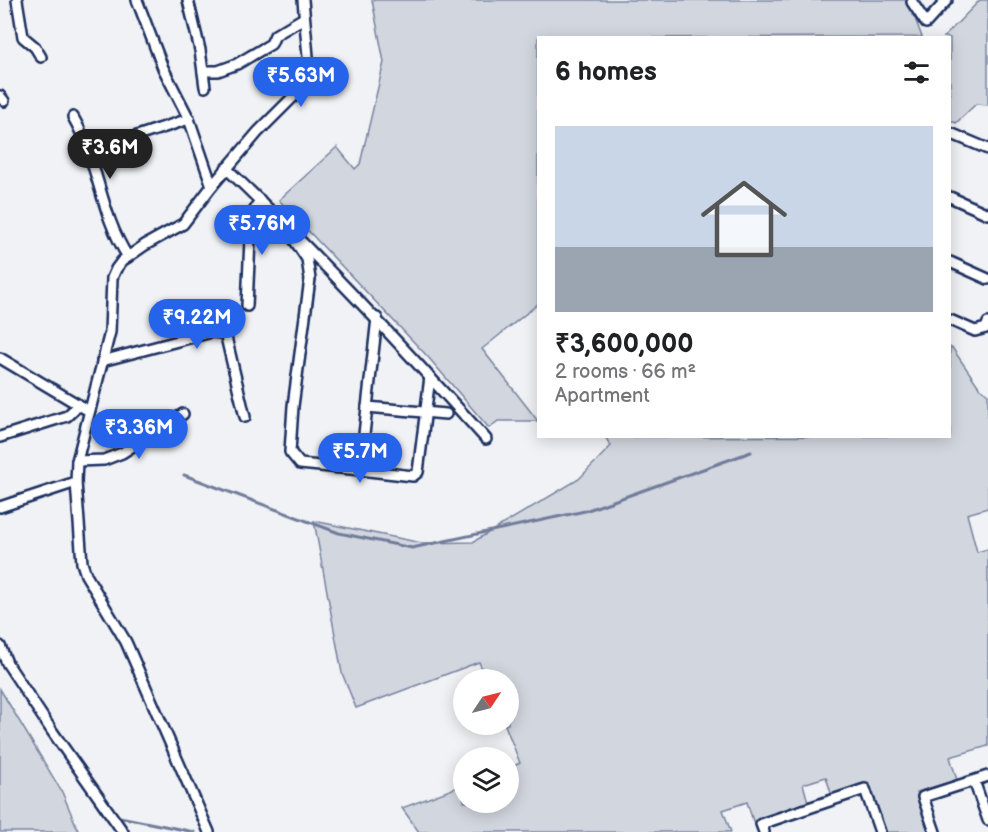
<!DOCTYPE html>
<meta charset="utf-8">
<style>
body{margin:0;font-family:"Balsamiq Sans",sans-serif;background:#f2f2f2;color:#202124;height:100vh;display:flex;flex-direction:column;font-size:22px;white-space:nowrap}
*{box-sizing:border-box;margin:0}
p{font-size:20px;color:#757577}
.icon{flex:none;width:33px;height:33px;fill:none;stroke:currentColor;stroke-width:2;stroke-linecap:round;stroke-linejoin:round}
.map{position:relative;flex:1;overflow:hidden}
.side{position:absolute;left:537px;top:36px;width:414px;height:402px;display:flex;flex-direction:column;background:#fff;border-radius:0px;box-shadow:0 3px 15px #0003}
.side>*{flex:none}
.needle{width:39px;rotate:55deg}
.buttons{position:absolute;left:453px;top:669px;display:grid;gap:12px}
.buttons a{display:grid;place-items:center;width:66px;height:66px;border-radius:50%;background:#fff;box-shadow:0 3px 15px #0003;font-size:30px}
.price{position:absolute;translate:-50% -51px;padding:0 14px;border-radius:21px;background:#2563eb;color:#fff;font-size:20px;line-height:39px;filter:drop-shadow(0 2px 3px #0008)}
.price::after{content:'';position:absolute;left:50%;top:36px;width:18px;height:14px;margin-left:-9px;background:inherit;clip-path:polygon(0 0,100% 0,50% 100%)}
.price.current{background:#222;color:#fff}
ul{padding:0;list-style:none}
li{display:grid;align-content:center;gap:12px;height:318px;padding:0 18px}
li span{display:grid;place-items:center;height:186px;border-radius:0px;color:#555}
li>.icon{margin-inline-start:auto}
span .icon{width:108px;height:108px;fill:#fffc;stroke-width:1}
li b{font-size:26px}
h2{display:flex;justify-content:space-between;align-items:center;height:72px;padding:0 18px;font-size:26px}
.map>svg:first-child{display:block}
.green{fill:#d2d6df;stroke:#76829e;stroke-width:1.5}
.lines{fill:none;stroke-linecap:round;stroke-linejoin:round}
.stream{stroke:#707c9a;stroke-width:3}
.street-casing{stroke:#1b2f5e;stroke-width:14}
.street{stroke:#fff;stroke-width:9}
</style>
<div class="map">
<svg width="988" height="832" viewBox="0 0 988 832">
<rect width="100%" height="100%" fill="#f1f2f5"/>
<filter id="ink" filterUnits="userSpaceOnUse"><feTurbulence type="fractalNoise" baseFrequency=".0167" numOctaves="2"/><feDisplacementMap in="SourceGraphic" scale="12" xChannelSelector="R" yChannelSelector="G"/><feConvolveMatrix kernelMatrix="1 2 1 2 8 2 1 2 1" color-interpolation-filters="sRGB"/></filter>
<g filter="url(#ink)">
<g class="green">
<polygon points="372,0 908,0 922,37 538,38 538,304 482,349 538,421 498,421 489,428 428,357 279,200 337,147 355,169 360,164 384,62"/>
<polygon points="980,0 988,0 988,105 976,104 956,123 950,120 950,38 944,37"/>
<polygon points="950,347 953,349 979,387 988,394 988,508 967,514 977,552 988,549 988,746 950,757 957,780 917,792 930,832 886,832 869,784 832,796 826,777 803,784 808,802 753,821 747,802 723,810 731,832 419,832 402,808 463,785 464,802 508,802 509,768 520,763 505,725 508,724 508,680 486,679 479,662 356,708 342,673 314,521 422,543 473,542 579,479 611,446 605,437 950,436"/>
<polygon points="0,689 62,792 79,832 0,832"/>
</g>
<g class="lines">
<g class="stream">
<polyline points="184,475 339,533 412,548 585,511 751,452"/>
<polyline points="0,661 24,697"/>
<polyline points="65,757 105,816 108,816"/>
<polyline points="115,816 194,832"/>
</g>
<defs>
<g id="street">
<polyline points="17,0 23,37 35,47 41,57"/>
<polyline points="137,0 163,68 189,119 212,186 183,224 145,245 122,261 116,269 112,278 110,332 77,461 76,482 82,563 86,575 126,642 209,832"/>
<polyline points="188,0 200,50 205,87"/>
<polyline points="912,2 926,23 947,0"/>
<polyline points="203,71 218,71 237,64 271,44 275,35 304,18"/>
<polyline points="0,96 4,101"/>
<path d="M73 117C99 162 99 212 128 257"/>
<polyline points="950,133 988,149"/>
<polyline points="128,139 189,119"/>
<path d="M226 168C317 254 402 346 486 439"/>
<polyline points="212,186 258,132 299,91 306,80 309,68 303,0"/>
<polyline points="950,197 988,214"/>
<polyline points="291,235 307,259 310,279 293,406 290,452 300,464 360,470"/>
<polyline points="950,262 988,279"/>
<polyline points="247,306 251,217 260,200"/>
<polyline points="377,318 360,470 413,476 418,472 430,377"/>
<polyline points="950,320 975,331 986,328 988,323"/>
<polyline points="0,358 89,411"/>
<polyline points="102,361 212,332 221,333 226,337 245,417"/>
<polyline points="367,407 446,414"/>
<polyline points="0,437 67,416 79,405"/>
<polyline points="77,461 104,460 122,453 183,414"/>
<polyline points="0,507 76,482"/>
<polyline points="0,646 7,663 52,731 123,832"/>
<polyline points="974,781 988,820"/>
<polyline points="764,832 761,824 865,789 880,832"/>
<polyline points="935,832 923,797 988,776"/>
</g>
</defs>
<use href="#street" class="street-casing"/>
<use href="#street" class="street"/>
</g>
</g>
</svg>
<div class="buttons">
<a><svg class="needle" viewBox="-14 -14 28 28"><path d="M0-13l5 13h-10z" fill="#e53935"/><path d="M0 13l5-13h-10z" fill="#757577"/></svg></a>
<a><svg class="icon" aria-label="layers" viewBox="0 0 24 24"><path d="M12 4l9 5-9 5-9-5zM3 14l9 5 9-5"/></svg></a>
</div>
<b class="price" style="left:301px;top:108px">₹5.63M</b>
<b class="price current" style="left:110px;top:180px">₹3.6M</b>
<b class="price" style="left:262px;top:256px">₹5.76M</b>
<b class="price" style="left:197px;top:350px">₹9.22M</b>
<b class="price" style="left:139px;top:460px">₹3.36M</b>
<b class="price" style="left:360px;top:484px">₹5.7M</b>
<section class="side">
<h2>6 homes<svg class="icon" aria-label="filters" viewBox="0 0 24 24"><path d="M4 7h16M4 17h16"/><circle cx="9" cy="7" r="2"/><circle cx="15" cy="17" r="2"/></svg></h2>
<ul>
<li><span style="background:linear-gradient(#c9d6e8 65%,#9aa5b1 0)"><svg class="icon" aria-label="home" viewBox="0 0 24 24"><path d="M3 11l9-7 9 7M6 9v11h12V9"/></svg></span><div><b>₹3,600,000</b><p>2 rooms · 66 m²</p><p>Apartment</p></div></li>
</ul>
</section>
</div>
